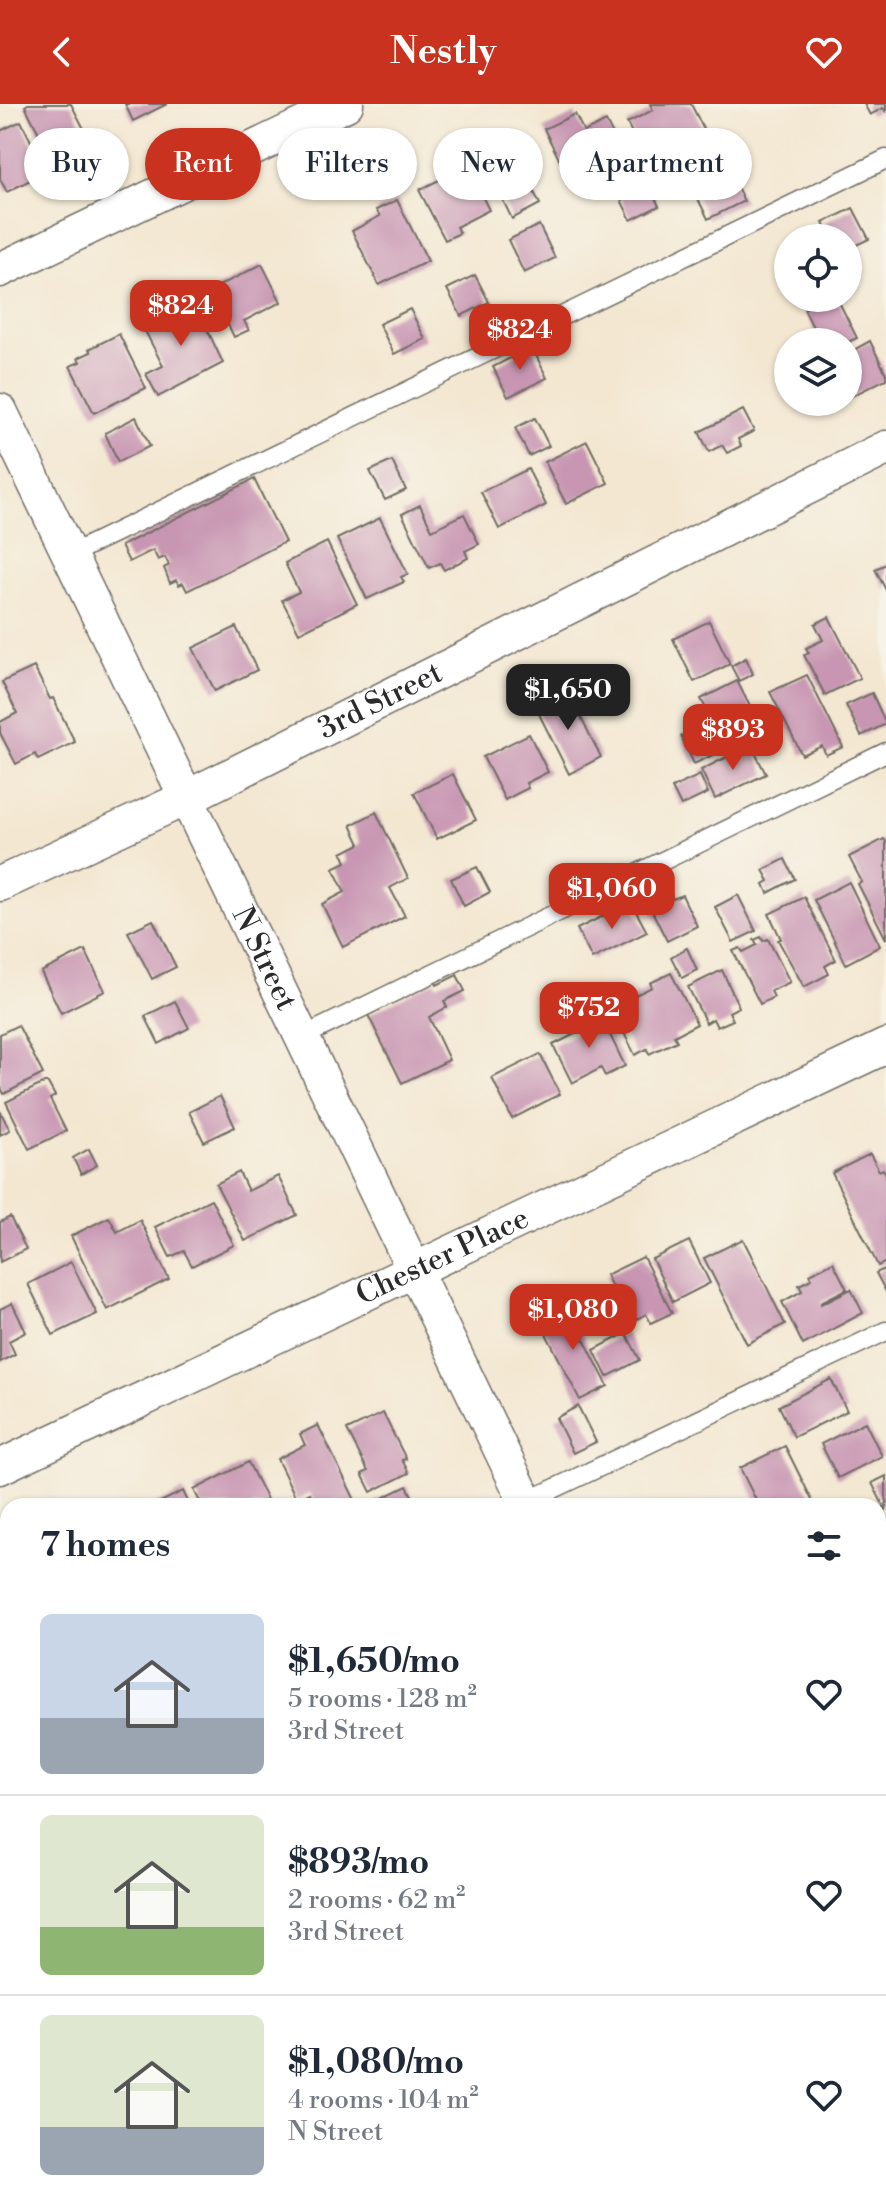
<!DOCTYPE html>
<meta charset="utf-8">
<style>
body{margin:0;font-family:"Libre Bodoni",serif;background:#f6f6f7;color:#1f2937;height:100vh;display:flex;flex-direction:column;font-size:30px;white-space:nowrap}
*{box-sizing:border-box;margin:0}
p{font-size:26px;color:#747a83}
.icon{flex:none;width:44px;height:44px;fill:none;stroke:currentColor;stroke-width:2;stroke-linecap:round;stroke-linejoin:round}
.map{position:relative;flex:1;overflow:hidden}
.panel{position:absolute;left:0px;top:1394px;width:886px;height:714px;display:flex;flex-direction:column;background:#fff;border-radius:24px 24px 0 0;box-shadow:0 2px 6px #0004}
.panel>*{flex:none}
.hud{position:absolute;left:24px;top:24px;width:838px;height:72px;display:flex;gap:16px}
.fabs{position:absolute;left:774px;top:120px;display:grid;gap:16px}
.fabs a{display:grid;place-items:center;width:88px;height:88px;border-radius:50%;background:#fff;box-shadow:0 2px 6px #0004;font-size:40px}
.price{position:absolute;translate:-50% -68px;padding:0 18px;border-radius:16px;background:#c8321e;color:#fff;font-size:26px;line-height:52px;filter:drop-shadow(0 2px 4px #0008)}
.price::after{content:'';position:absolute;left:50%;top:48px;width:24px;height:18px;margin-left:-12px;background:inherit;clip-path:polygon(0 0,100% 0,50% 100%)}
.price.selected{background:#222;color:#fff}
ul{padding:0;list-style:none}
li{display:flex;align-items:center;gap:24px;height:200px;padding:0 40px}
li+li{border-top:2px solid #e0e1e3}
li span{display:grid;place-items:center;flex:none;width:224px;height:160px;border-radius:12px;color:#555}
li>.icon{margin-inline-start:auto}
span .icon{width:96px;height:96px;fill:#fffc;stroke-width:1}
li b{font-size:34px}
h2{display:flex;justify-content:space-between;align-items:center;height:96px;padding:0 40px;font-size:34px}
.pill{padding:0 28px;border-radius:36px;background:#fff;box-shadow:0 2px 6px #0004;font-size:28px;line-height:72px}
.pill.selected{background:#c8321e;color:#fff}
header{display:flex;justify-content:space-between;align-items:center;height:104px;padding:0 40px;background:#c8321e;color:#fff;font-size:36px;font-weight:800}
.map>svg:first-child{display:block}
.building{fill:#c896b2}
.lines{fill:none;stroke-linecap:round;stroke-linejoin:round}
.service-casing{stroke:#716d65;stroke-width:21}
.minor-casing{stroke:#716d65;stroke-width:37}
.tertiary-casing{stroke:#716d65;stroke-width:47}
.service{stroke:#fff;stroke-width:18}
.minor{stroke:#fff;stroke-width:34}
.tertiary{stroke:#fff;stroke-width:44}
.labels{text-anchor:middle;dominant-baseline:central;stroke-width:7;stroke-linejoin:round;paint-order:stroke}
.street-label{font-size:30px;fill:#2b2b2b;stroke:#f7f3e8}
</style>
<header><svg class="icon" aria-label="back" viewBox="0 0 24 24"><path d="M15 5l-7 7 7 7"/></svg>Nestly<svg class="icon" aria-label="heart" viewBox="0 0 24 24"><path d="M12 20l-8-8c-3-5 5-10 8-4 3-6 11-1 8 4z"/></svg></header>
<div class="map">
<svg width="886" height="2107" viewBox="0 0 886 2107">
<rect width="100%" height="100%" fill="#f7f3e8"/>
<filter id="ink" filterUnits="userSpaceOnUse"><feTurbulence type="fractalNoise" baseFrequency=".0125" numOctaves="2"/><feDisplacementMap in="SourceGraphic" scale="16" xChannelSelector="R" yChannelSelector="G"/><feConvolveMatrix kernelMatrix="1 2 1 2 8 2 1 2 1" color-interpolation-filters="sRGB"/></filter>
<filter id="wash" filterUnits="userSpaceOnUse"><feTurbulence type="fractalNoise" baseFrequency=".006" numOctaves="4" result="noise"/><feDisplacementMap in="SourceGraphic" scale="32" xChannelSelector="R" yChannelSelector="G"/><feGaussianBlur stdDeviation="1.8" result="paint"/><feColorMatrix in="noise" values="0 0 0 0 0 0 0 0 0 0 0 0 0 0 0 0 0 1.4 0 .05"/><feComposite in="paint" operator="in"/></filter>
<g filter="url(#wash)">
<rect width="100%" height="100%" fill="#f3e7d1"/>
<g id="blocks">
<g class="building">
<polygon points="28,0 71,0 94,44 56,63 25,2"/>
<polygon points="125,0 167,0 133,17"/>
<polygon points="650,0 691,0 721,60 690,75 675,45 647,59 627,19 653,6"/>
<polygon points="864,0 886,0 886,8 883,4 870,11"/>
<polygon points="575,10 584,28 606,17 624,53 571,79 544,25"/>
<polygon points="21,17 46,68 7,88 0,75 0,27"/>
<polygon points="467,62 489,106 456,123 460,129 445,136 419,86"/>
<polygon points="525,70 540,100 512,115 497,84"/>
<polygon points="644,72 659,102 631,116 616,86"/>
<polygon points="733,75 744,97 708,115 697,93"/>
<polygon points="397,96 428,157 379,181 352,127 380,112 376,106"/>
<polygon points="853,104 869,135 848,145 848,134 831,134 823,119"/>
<polygon points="539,121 555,154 524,169 508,136"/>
<polygon points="262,160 281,198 244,217 249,226 234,233 211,186"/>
<polygon points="475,171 489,198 461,212 447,185"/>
<polygon points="825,194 837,194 857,234 848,238 820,238 804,205"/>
<polygon points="193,195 223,259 158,293 146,270 163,262 142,221"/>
<polygon points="410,205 425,235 394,250 379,220"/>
<polygon points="119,230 146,284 94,309 70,262 80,258 78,254 91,248 89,245"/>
<polygon points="870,237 886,270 886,275 848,294 848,249"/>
<polygon points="532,243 547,274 508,293 493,263"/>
<polygon points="743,306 754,327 738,335 741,342 727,349 722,341 709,348 699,328"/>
<polygon points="136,313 150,342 118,358 105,329"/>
<polygon points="535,314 549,342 529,352 515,324"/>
<polygon points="587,337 608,379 566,400 545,358"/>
<polygon points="392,357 406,386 385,396 370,367"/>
<polygon points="528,365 546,401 499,425 481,388"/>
<polygon points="254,375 285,438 187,487 183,479 179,481 176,476 170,479 164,464 169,461 165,453 158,456 153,446 129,458 121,442"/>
<polygon points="420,401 432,426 464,410 479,440 465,447 468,454 444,466 440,459 429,464 402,410"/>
<polygon points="380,414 408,470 401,473 404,478 367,495 337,435"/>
<polygon points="327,438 357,500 299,529 282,496 299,488 285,459"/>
<polygon points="886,460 886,486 875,465"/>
<polygon points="829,513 860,574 825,591 804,551 809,549 806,544 823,536 815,520"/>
<polygon points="709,517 730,560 694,578 673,535"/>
<polygon points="236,523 257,566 215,587 193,544"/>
<polygon points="746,554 753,570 739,577 731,562"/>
<polygon points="34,563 50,595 53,594 75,638 38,656 35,650 16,660 0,629 0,618 17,609 2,578"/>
<polygon points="807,571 843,643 826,651 822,642 802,651 770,588"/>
<polygon points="737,577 758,618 722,636 701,595"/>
<polygon points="567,586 601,653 569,670 535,602"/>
<polygon points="872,589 886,620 861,632 846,601"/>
<polygon points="703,621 717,649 694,660 681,632"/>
<polygon points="529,630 548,668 526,679 528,684 505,696 483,653"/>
<polygon points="751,641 766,670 715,695 701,666"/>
<polygon points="453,670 476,716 437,735 414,689"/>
<polygon points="700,671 708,689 681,702 672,684"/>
<polygon points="376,708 408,774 390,784 405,812 343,843 322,800 345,788 333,764 346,758 342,749 360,740 351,721"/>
<polygon points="884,735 886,738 886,835 858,780 862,778 849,753"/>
<polygon points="785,755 795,775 768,789 764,780 769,777 763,766"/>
<polygon points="477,763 490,788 464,802 451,775"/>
<polygon points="849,778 880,842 846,860 814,796"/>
<polygon points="665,781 673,795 682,791 697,822 667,837 644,791"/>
<polygon points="738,791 756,827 733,838 715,803"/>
<polygon points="804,793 836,856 825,862 829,870 804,883 778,836 781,835 769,810"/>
<polygon points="631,798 647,828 592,855 577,825"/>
<polygon points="153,816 176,863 152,875 128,828"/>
<polygon points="761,833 763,837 768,835 790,878 771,887 774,893 760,900 733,847 740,844 743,848 757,841 754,836"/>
<polygon points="687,844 697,866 682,874 671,853"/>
<polygon points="85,846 105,887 61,909 41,868"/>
<polygon points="722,866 739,903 729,908 733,916 717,923 713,915 706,919 688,883"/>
<polygon points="671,869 697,920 674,932 677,937 649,950 647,945 635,951 611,903 652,883 650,879"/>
<polygon points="457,871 465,887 444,897 447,903 429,913 449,956 402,979 368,911 435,877 437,881"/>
<polygon points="175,897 189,924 159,940 145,912"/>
<polygon points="599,908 625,962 605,972 601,964 572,979 553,941 577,929 574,921"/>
<polygon points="18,921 43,970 4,990 0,982 0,930"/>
<polygon points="540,950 560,990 512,1015 492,974"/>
<polygon points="44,979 48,979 55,992 50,995 66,1027 29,1045 6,998"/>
<polygon points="220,992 235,1023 204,1038 189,1008"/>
<polygon points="0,1007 10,1026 0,1031"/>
<polygon points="89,1045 97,1061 81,1070 73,1054"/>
<polygon points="870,1050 879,1067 883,1065 886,1070 886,1158 878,1162 832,1069"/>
<polygon points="239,1068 248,1087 278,1072 297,1111 245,1137 216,1080"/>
<polygon points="211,1095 234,1141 192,1162 184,1147 170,1153 155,1123"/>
<polygon points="10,1113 26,1145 0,1158 0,1118"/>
<polygon points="109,1113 117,1128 140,1116 169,1175 107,1206 71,1132"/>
<polygon points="743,1135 785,1220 747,1240 704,1154"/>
<polygon points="689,1137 710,1179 673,1198 652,1155"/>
<polygon points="643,1153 672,1209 651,1219 646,1210 630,1219 606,1171"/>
<polygon points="71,1158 97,1210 53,1231 28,1180"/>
<polygon points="833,1158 847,1185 821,1198 821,1200 851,1185 863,1209 803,1241 782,1198 802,1187 799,1181 812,1175 810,1170"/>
<polygon points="886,1164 886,1188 876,1169"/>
<polygon points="12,1199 26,1228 9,1237 15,1250 0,1258 0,1205"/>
<polygon points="566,1200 608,1282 580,1296 538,1214"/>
<polygon points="626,1229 640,1256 607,1273 594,1246"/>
<polygon points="831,1275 847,1307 794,1333 779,1302"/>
<polygon points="578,1302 596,1338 573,1349 556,1314"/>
<polygon points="383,1309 406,1355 402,1356 409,1369 371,1388 362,1370 368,1367 347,1326"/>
<polygon points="865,1318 882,1352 838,1374 821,1340"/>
<polygon points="318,1321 356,1398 347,1402 340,1402 337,1396 329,1400 330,1402 316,1402 310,1389 297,1396 277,1355 305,1341 300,1330"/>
<polygon points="785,1342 815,1402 759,1402 740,1364"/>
<polygon points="248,1358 270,1402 202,1402 194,1386"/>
<polygon points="886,1372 886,1407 872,1379"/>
<polygon points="407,1382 417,1402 376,1402 374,1398"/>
<polygon points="183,1387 190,1402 152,1402"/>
<polygon points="878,1609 886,1626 886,1659 878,1662"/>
<polygon points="8,1682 8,1704 0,1688 0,1685"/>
<polygon points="886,1702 886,1756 878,1760 878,1706"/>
<polygon points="0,1772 5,1781 8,1780 8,1832 0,1836"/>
<polygon points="886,1772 886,1824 878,1828 878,1775"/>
<polygon points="479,2100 523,2100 527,2107 482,2107"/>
<polygon points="545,2100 631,2100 617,2107 549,2107"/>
<polygon points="713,2100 768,2100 771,2107 717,2107"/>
</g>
</g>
</g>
<g filter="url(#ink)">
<use href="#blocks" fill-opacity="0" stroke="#716d65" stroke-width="2"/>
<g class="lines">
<defs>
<g id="service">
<polyline points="69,451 886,55"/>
<polyline points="302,933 886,648"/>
<polyline points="526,1398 886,1227"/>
<polyline points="0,1957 8,1974"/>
<polyline points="30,2100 33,2107"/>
<polyline points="112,2100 115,2107"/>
<polyline points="222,2100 226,2107"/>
<polyline points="348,2100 352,2107"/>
<polyline points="419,2100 422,2107"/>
<polyline points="239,2107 254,2100"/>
</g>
<g id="minor">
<polyline points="0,166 346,0"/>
<path id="s1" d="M0 307 528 1402"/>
<path id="s2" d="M0 780 186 694 886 344"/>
<path id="s3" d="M0 1363 886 942"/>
<polyline points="865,2100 868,2107"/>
</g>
<g id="tertiary">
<polyline points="878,1521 886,1517"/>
<polyline points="0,1944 8,1941"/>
</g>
</defs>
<use href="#service" class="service-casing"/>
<use href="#minor" class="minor-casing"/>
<use href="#tertiary" class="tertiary-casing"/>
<use href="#service" class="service"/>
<use href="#minor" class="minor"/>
<use href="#tertiary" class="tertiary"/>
</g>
</g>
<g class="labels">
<g class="street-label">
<text stroke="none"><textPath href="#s2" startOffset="422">3rd Street</textPath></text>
<text stroke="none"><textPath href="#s1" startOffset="608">N Street</textPath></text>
<text stroke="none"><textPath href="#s3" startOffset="490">Chester Place</textPath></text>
</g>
</g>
</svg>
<div class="fabs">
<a><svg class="icon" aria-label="locate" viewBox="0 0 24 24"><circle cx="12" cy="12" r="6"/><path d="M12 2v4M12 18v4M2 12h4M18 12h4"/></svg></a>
<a><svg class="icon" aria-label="layers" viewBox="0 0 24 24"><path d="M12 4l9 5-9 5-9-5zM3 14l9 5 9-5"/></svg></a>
</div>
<b class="price" style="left:181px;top:244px">$824</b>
<b class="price" style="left:520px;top:268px">$824</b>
<b class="price selected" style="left:568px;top:628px">$1,650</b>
<b class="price" style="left:733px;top:668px">$893</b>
<b class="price" style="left:612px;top:827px">$1,060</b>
<b class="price" style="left:589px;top:946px">$752</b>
<b class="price" style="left:573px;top:1248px">$1,080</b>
<div class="hud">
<a class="pill">Buy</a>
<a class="pill selected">Rent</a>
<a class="pill">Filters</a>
<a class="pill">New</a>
<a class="pill">Apartment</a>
</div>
<section class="panel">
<h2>7 homes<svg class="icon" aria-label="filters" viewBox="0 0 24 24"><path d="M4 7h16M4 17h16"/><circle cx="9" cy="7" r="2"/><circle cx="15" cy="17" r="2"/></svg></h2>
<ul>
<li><span style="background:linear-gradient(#c9d6e8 65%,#9aa5b1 0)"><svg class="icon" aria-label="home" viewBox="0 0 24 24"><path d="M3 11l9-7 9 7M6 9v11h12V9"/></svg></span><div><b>$1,650/mo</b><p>5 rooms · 128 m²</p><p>3rd Street</p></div><svg class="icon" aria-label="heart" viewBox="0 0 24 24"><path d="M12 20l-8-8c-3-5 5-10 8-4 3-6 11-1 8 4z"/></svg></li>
<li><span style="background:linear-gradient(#dfe7d0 70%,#8fb573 0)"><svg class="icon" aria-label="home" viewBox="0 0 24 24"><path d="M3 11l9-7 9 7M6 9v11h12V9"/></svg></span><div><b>$893/mo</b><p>2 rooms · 62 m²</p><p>3rd Street</p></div><svg class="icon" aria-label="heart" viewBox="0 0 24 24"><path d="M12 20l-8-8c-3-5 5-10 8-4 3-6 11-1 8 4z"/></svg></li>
<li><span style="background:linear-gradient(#dfe7d0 70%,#9aa5b1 0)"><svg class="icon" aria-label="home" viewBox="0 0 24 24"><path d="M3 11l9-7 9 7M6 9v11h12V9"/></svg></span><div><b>$1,080/mo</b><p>4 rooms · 104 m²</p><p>N Street</p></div><svg class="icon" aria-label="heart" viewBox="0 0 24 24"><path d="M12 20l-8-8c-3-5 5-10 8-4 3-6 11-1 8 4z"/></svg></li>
</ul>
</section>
</div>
